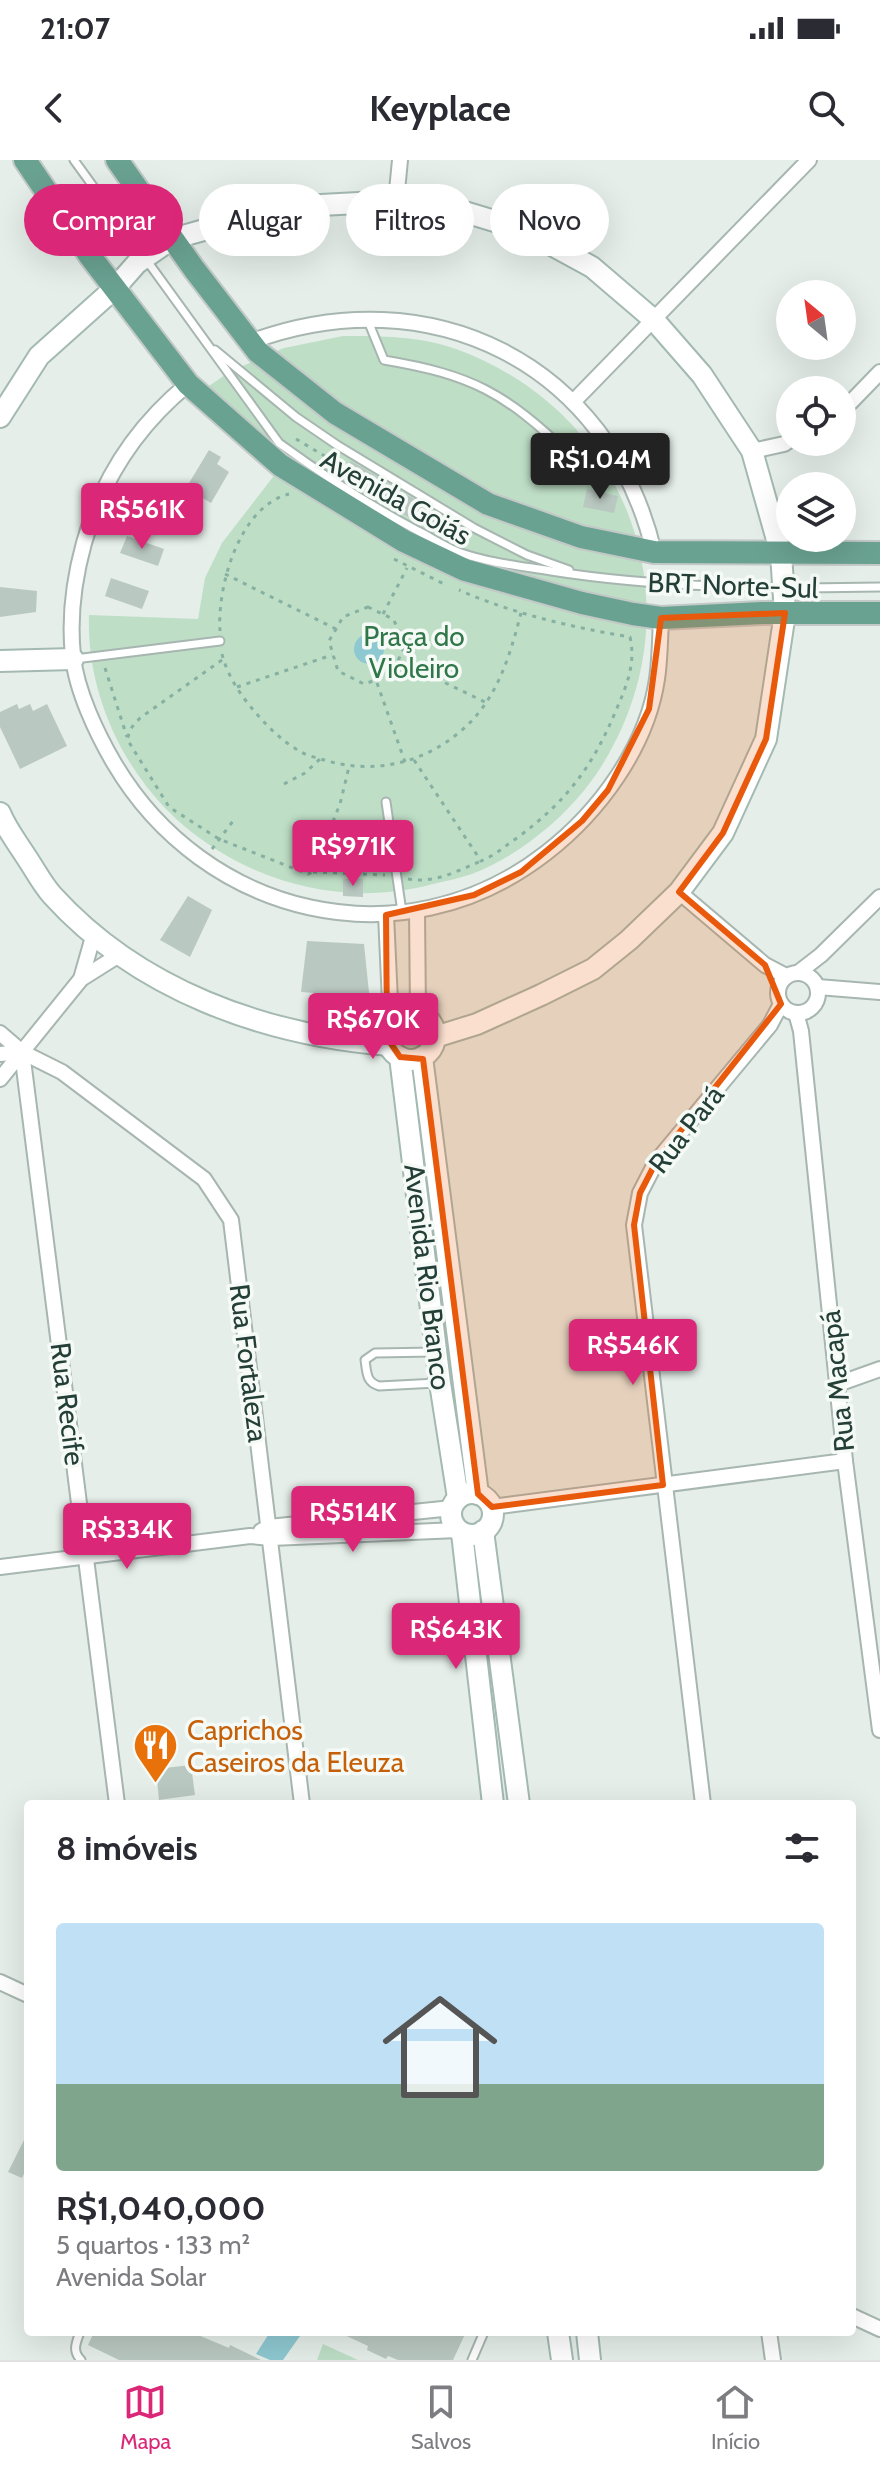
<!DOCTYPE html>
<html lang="pt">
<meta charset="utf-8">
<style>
body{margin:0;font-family:Cabin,sans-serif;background:#f2f2f3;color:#2b2b33;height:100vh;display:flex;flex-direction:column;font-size:30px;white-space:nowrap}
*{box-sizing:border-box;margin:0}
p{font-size:26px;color:#7c7c81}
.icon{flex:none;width:44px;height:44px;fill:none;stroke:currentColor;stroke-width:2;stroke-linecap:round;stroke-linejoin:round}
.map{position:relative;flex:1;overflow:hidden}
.panel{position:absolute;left:24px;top:1640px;width:832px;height:536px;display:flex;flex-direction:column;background:#fff;border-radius:8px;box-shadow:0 8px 32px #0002}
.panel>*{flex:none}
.guide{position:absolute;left:24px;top:24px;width:832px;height:72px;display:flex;gap:16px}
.needle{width:52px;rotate:331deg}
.controls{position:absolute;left:776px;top:120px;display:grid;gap:16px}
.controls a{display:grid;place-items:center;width:80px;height:80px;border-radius:50%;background:#fff;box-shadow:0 8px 32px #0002;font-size:40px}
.price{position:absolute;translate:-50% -68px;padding:0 18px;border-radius:8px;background:#db2777;color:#fff;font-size:26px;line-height:52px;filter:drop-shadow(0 2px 4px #0008)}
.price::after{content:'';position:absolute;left:50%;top:48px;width:24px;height:18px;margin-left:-12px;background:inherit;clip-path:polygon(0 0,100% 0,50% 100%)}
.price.active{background:#222;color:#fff}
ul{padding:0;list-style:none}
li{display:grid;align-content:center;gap:16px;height:424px;padding:0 32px}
li span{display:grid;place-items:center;height:248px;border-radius:8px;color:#555}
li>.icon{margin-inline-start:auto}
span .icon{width:144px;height:144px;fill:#fffc;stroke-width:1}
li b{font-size:34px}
h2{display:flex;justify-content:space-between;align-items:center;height:96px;padding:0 32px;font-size:34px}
.pill{padding:0 28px;border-radius:36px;background:#fff;box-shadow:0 8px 32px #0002;font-size:28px;line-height:72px}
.pill.active{background:#db2777;color:#fff}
.status{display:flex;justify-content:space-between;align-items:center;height:56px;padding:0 40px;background:#fff;direction:ltr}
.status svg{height:22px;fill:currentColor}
header{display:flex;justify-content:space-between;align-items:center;height:104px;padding:0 32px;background:#fff;font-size:36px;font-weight:700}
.tabs{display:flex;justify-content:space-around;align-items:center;height:112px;border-top:2px solid #e1e1e2;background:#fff;font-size:22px;color:#7c7c81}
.tabs a{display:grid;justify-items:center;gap:4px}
.tabs .active{color:#db2777}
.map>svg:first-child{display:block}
.green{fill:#bedec6}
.water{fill:#8ec8d1}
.building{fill:#bac8c2}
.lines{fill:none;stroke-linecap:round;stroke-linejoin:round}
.lane-casing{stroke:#a7b6b0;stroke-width:11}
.street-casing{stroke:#a7b6b0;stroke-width:18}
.secondary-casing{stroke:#a3b9b1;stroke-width:24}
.primary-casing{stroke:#c2c9c7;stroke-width:26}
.path{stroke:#86b0a2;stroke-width:3;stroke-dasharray:4 6;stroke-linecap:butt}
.lane{stroke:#fff;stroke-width:7}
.street{stroke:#fff;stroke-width:14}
.secondary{stroke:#fff;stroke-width:20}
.primary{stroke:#6aa292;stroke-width:22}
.marked{fill:#e8590c;fill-opacity:0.2;stroke:#e8590c;stroke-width:6;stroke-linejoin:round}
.labels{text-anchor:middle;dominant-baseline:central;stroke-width:7;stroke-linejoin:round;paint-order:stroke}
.street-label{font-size:28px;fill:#243f37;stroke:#f5faf7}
.park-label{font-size:28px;fill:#2f7648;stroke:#f5faf7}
.food-label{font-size:28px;fill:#c56008;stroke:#f5faf7;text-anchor:start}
</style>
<div class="status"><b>21:07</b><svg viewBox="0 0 49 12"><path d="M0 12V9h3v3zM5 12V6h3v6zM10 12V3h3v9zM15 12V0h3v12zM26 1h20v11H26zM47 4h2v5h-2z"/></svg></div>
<header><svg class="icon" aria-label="back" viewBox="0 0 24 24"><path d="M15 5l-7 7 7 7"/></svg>Keyplace<svg class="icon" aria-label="search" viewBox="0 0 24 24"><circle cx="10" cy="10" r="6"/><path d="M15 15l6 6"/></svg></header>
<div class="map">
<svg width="880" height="2200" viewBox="0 0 880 2200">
<rect width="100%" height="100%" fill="#e5eee9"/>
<g class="green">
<path d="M343 176C381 176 420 176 456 189 629 252 699 445 604 602 576 649 524 694 472 714 460 718 446 721 433 724 356 745 274 729 208 684 134 635 86 544 89 455L198 459 205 418 222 383 276 313 194 236 231 211 284 188Z"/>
<polygon points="323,2184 358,2200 317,2200"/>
</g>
<g class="water">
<circle cx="369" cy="489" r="15"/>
<polygon points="270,2172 300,2176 283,2200 270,2200 256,2194"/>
</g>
<g class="building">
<polygon points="209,290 221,297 217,304 229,312 211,343 186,328"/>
<polygon points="351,301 460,367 451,382 342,318"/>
<polygon points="587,329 618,336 614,353 583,347"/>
<polygon points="127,376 164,389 158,406 120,393"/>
<polygon points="111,418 149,431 142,449 105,436"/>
<polygon points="0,427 37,431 36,452 0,457"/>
<polygon points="17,544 19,549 30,544 33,551 47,544 67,586 20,609 0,567 0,552"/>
<polygon points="343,719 363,719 363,737 343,736"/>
<polygon points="188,736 212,750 190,797 160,780"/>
<polygon points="307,781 364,784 371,852 327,853 328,834 301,832"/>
<polygon points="191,1605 195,1635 159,1640 156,1609"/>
<polygon points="28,1972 28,2005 22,2018 8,2012"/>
<polygon points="94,2172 191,2172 229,2188 230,2185 261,2200 119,2200 88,2185"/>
<polygon points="338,2172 466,2172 453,2200 398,2200 388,2196 386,2199 367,2190 368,2186"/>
</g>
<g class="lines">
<defs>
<g id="lane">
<path d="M74 0 279 283C323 315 369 345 418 371 432 378 447 388 461 393 490 403 521 406 551 411 660 428 770 429 880 427"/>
<path d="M368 161 384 200C473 215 505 233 569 294L614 295"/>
<polyline points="215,190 296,257 337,285 474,368 527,395 569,410"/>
<polyline points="75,499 220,481"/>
<polyline points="386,642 402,752"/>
<path d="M435 1192 375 1193 365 1200C367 1213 366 1222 379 1226L437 1223"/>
<path d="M80 2172C76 2183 72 2191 81 2200"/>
<polyline points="472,2200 484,2172"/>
</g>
<g id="street">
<polyline points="396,41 400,0"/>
<path d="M250 182C430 115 609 203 654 392"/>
<path d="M188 224C137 266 102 318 84 383 74 419 69 458 73 496 76 530 97 574 114 603 204 756 402 805 546 693 599 652 647 587 657 519 660 499 660 478 661 458"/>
<polyline points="573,242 809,0"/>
<polyline points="842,248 851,242 880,212"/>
<polyline points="752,291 784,284 790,280"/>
<polyline points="679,732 765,805 786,816"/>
<polyline points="417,752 418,853"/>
<polyline points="386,755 391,863"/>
<polyline points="799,812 821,795 880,737"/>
<circle cx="798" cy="833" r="20"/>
<polyline points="81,819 93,777"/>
<polyline points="818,827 880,832"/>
<polyline points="796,853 801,871 845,1301 880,1570"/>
<polyline points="0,873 22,892 62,912 204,1019 231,1060 302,1644"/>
<polyline points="22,892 117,1644"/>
<polyline points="0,894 22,892"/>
<polyline points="0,919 81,819 119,795"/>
<polyline points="838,1224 880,1209"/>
<polyline points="492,1347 845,1301"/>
<polyline points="261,1371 269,1367 452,1348"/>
<polyline points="0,1407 250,1376 271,1378 458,1370"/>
<polyline points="703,1644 634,1065 640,1033 656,1002 770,865 781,844"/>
<polyline points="0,1822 28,1835"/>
<polyline points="852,2156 880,2169"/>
<polyline points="769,2172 773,2200"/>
</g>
<g id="secondary">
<polyline points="0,257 39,196 115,128 137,103 172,79 211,68 321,45 396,41 458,50 524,70 592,107 654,160 702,215 752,291 781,394 785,453 766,579 723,673 679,732 629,780 593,809 541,835 477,864 435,877"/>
<polyline points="0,501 73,499"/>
<path d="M0 653C6 668 16 681 25 695 34 708 42 724 52 735 138 830 264 875 389 885"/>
<circle cx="411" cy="876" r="24"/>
<polyline points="400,897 440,1223 458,1338"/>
<polyline points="422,897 478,1334"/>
<circle cx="472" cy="1354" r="21"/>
<polyline points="483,1371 519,1644"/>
<polyline points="462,1373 493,1644"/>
<polyline points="558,2172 562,2200"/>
<polyline points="587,2172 590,2200"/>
</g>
<g id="primary">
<polyline points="25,0 90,96 188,224 280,305 404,381 465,410 582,443 633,454 661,458 762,453 880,453"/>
<polyline points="117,0 194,109 258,192 335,253 488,344 581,377 654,392 880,393"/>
</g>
</defs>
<use href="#lane" class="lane-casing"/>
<use href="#street" class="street-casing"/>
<use href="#secondary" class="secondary-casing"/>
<use href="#primary" class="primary-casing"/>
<g class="path">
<polyline points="296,279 328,298"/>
<polyline points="394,399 444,424"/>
<polyline points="225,414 336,469"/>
<polygon points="368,447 393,459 406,484 391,515 364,524 338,511 329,481 343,457"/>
<polyline points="383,454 407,408"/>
<path d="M220 471C217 425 240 346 289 334"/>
<path d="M222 494C227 515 241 536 255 552 268 567 283 582 301 592 308 596 317 598 324 600 371 614 418 605 456 575 496 544 509 499 521 453"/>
<polyline points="222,500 140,558 132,567 127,579 169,647 219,679 308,714 313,712 340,644 349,607"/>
<polyline points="400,501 487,543"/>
<polyline points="105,508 127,577"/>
<polyline points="377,523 405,602"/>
<polyline points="237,527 332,495"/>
<path d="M414 600 481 701C494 696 505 686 517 678 568 640 593 606 617 548 627 525 636 502 630 477 571 467 514 454 459 430"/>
<polyline points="284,624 305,613 320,599"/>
<polyline points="212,689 236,657"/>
<polyline points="313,712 385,715"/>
<path d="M408 719C434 724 457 711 481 701"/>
</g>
<use href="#lane" class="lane"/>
<use href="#street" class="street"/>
<use href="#secondary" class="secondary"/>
<use href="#primary" class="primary"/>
</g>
<path class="marked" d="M785 453 766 579 723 673 679 732 765 805 781 844 656 1002 640 1033 634 1065 663 1325 492 1347 478 1334 423 899 400 897 387 878 386 755 474 735 521 712 582 661 608 630 649 549 661 458Z"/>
<defs>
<symbol id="restaurant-pin" viewBox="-11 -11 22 30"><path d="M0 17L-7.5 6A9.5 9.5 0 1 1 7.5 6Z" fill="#e8710a" stroke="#f5faf7"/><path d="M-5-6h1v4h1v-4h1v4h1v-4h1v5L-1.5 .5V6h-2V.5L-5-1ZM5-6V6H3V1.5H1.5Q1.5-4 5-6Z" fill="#fff"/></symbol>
</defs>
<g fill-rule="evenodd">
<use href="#restaurant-pin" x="130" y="1560" width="51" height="69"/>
</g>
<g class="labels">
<g class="street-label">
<text transform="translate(396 337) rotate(29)">Avenida Goiás</text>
<text transform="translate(733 425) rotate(2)">BRT Norte-Sul</text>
<text transform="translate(686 969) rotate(-52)">Rua Pará</text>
<text transform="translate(428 1117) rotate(83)">Avenida Rio Branco</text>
<text transform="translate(249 1203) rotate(83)">Rua Fortaleza</text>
<text transform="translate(837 1221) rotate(-96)">Rua Macapá</text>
<text transform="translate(68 1244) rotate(83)">Rua Recife</text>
</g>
<g class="park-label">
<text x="414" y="476">Praça do<tspan x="414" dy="32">Violeiro</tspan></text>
</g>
<g class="food-label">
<text x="187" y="1570">Caprichos<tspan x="187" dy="32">Caseiros da Eleuza</tspan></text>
</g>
</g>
</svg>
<div class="controls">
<a><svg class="needle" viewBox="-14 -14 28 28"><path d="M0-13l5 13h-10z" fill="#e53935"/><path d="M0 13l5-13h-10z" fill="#7c7c81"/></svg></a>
<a><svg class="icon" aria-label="locate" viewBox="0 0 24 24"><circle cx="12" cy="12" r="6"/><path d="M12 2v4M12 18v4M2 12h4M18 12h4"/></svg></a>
<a><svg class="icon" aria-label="layers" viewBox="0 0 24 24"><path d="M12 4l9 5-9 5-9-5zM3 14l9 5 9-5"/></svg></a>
</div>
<b class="price active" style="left:600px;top:341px">R$1.04M</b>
<b class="price" style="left:142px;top:391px">R$561K</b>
<b class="price" style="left:353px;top:728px">R$971K</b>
<b class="price" style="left:373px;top:901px">R$670K</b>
<b class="price" style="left:633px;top:1227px">R$546K</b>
<b class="price" style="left:353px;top:1394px">R$514K</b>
<b class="price" style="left:127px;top:1411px">R$334K</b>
<b class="price" style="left:456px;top:1511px">R$643K</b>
<div class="guide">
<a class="pill active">Comprar</a>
<a class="pill">Alugar</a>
<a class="pill">Filtros</a>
<a class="pill">Novo</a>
</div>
<section class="panel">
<h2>8 imóveis<svg class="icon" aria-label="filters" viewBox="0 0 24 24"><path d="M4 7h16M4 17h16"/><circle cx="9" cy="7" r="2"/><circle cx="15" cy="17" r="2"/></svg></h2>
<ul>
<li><span style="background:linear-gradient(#bfe0f5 65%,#7fa58c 0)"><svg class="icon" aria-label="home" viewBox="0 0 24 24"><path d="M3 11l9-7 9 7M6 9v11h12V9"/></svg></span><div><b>R$1,040,000</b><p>5 quartos · 133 m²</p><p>Avenida Solar</p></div></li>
</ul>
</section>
</div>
<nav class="tabs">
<a class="active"><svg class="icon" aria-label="map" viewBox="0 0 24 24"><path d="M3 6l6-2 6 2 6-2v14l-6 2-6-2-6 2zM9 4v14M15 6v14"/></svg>Mapa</a>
<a><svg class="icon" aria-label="saved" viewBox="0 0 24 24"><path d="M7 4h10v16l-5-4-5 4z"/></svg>Salvos</a>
<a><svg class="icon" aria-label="home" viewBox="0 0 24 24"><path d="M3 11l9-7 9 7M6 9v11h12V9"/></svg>Início</a>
</nav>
